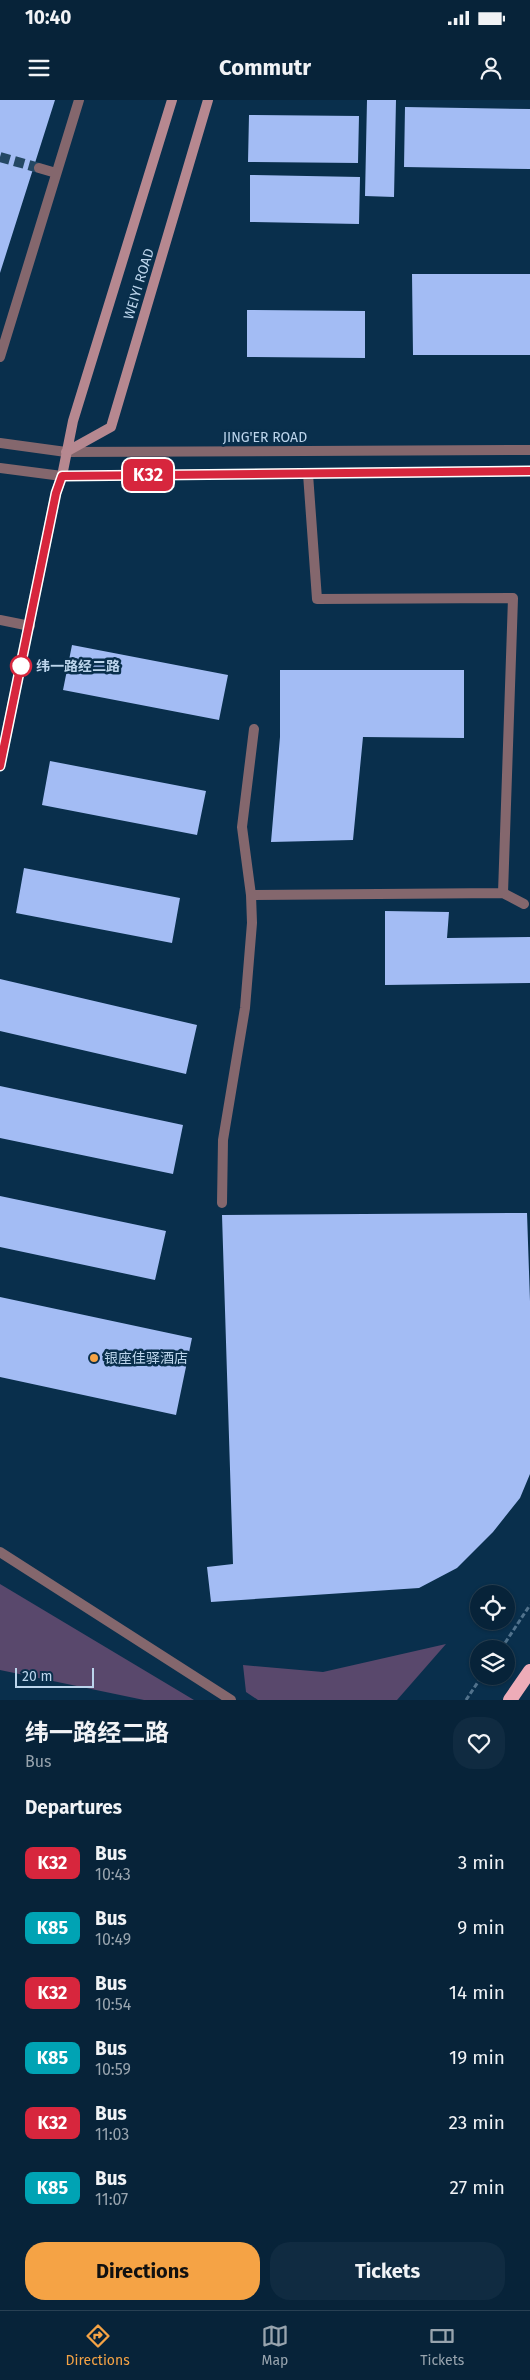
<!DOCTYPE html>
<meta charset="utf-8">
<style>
body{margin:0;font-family:"Fira Sans","Noto Sans SC",sans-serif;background:#102b41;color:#f1f3f6;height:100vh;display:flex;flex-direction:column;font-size:19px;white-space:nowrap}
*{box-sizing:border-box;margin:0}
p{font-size:16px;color:#98a4ae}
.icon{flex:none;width:28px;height:28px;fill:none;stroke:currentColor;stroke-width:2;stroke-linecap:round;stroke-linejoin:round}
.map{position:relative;height:1600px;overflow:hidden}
.sheet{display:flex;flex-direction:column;background:#072339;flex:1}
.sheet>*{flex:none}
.badge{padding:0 10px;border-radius:8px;font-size:18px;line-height:32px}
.buttons{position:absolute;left:470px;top:1485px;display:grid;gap:10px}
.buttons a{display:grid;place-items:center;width:45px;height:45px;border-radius:50%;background:#072339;box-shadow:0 1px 4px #0004,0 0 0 1px #284053;font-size:25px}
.scale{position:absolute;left:15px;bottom:12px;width:79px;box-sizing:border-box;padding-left:5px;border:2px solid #bcd5ec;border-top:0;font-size:14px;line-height:18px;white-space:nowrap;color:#bcd5ec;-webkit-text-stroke:4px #092f4c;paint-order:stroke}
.map>.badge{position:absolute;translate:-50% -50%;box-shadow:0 0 0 2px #fff}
h2{padding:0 25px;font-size:19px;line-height:45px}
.round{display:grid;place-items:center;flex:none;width:52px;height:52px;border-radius:20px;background:#102b41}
.summary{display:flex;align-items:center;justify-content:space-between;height:85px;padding:0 25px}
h1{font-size:24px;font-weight:700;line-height:38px}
.cta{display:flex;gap:10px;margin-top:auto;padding:10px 25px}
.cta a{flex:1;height:58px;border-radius:20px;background:#f5a345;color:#111;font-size:20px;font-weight:700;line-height:58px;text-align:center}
.cta a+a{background:#102b41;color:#f1f3f6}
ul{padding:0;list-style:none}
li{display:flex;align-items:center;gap:15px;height:65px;padding:0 25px}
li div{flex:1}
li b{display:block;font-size:19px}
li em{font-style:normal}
li .badge{min-width:55px;font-weight:700;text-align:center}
.status{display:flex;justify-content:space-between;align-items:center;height:35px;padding:0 25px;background:#072339;direction:ltr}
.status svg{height:14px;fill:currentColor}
header{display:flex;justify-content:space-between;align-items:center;height:65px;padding:0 25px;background:#072339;font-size:22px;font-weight:700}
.tab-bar{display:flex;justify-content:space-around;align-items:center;height:70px;border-top:1px solid #284053;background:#072339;font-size:14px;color:#98a4ae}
.tab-bar a{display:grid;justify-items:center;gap:2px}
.tab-bar .on{color:#f5a345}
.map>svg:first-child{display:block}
.green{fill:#59486c}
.building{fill:#a3bcf4}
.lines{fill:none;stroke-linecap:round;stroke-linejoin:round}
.minor-tunnel{stroke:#244864;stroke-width:10;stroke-dasharray:10 5;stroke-linecap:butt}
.path{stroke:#51728c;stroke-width:3;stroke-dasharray:5 2.5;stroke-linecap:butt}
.service{stroke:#84676d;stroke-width:10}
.minor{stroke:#84676d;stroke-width:10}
.tertiary{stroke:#84676d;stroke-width:10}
.secondary{stroke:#b68890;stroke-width:10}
.trunk{stroke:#eeacb8;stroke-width:14}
.line-casing{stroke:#fff;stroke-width:11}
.line{stroke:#d7263d;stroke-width:8}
.stop-dot{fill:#fff;stroke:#d7263d;stroke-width:2.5}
.poi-dot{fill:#f5a345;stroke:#092f4c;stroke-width:2}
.labels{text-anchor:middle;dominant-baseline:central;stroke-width:5;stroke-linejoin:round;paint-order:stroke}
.street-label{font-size:14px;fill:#bcd5ec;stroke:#092f4c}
.stop-label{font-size:14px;font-weight:bold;fill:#bcd5ec;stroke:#092f4c;text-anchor:start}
.poi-label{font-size:14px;fill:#bcd5ec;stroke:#092f4c;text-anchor:start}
</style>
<div class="status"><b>10:40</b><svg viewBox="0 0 49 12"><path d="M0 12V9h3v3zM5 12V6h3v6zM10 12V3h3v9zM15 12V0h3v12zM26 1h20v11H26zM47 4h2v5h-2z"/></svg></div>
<header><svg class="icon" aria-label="menu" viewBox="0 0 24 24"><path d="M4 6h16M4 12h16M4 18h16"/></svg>Commutr<svg class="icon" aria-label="person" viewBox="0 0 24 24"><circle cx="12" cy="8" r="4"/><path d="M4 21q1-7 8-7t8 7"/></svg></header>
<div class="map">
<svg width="530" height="1600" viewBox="0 0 530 1600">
<rect width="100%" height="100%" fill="#092f4c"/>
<path class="green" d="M0,1484L194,1600H144L0,1570Z
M446,1544L397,1600H258L246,1592L243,1565L323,1572Z"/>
<path class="building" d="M0,0H55L0,173Z
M367,0H396L394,97L365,96Z
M405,7L530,9V69L404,67Z
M249,15L359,16L358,63L248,62Z
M250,75L360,77L359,124L250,122Z
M412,174H530V255H413Z
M247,210L365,211V258L247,257Z
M72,545L228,575L219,620L63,590Z
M280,570H464V638L363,637L353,740L271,742L280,637Z
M50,661L206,691L197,735L42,705Z
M24,768L180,798L172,843L16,813Z
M385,811L449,812L447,838L530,837V883L385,885Z
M0,879L197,925L186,974L0,931Z
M0,986L183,1025L173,1074L0,1038Z
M0,1096L166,1131L155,1180L0,1147Z
M527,1113L530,1201V1374L520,1398L493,1432L457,1468L419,1488L211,1502L207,1467L233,1464L222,1115Z
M0,1197L192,1238L176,1315L0,1277Z"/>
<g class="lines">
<path class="minor-tunnel" d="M0,57L39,68"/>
<path class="path" d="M501,1549L530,1505
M466,1600L482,1576"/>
<path class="service" d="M308,374L317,499L513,498L503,793L524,804
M254,629L242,727L251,795L503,793
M222,1103L223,1040L245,908L252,823L251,795"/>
<path class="minor" d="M39,68L56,73
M0,257L79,0
M0,520L30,526"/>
<path class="tertiary" d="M0,343L66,352L530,350
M0,368L62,376L530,371
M0,1452L231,1600"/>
<path class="secondary" d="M66,352L111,327L208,0
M0,666L56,393L62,376L73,321L172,0"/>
<path class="trunk" d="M510,1600L530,1571"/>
</g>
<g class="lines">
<defs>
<path id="line" d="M0,666L56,393L62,376L530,371"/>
</defs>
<use href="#line" class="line-casing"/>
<use href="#line" class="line"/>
</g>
<circle class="stop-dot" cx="21" cy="566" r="10"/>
<circle class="poi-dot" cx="94" cy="1258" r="5"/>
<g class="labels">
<g class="street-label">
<text transform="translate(139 184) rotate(-73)">WEIYI ROAD</text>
<text x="265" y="337">JING'ER ROAD</text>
</g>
<g class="stop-label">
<text x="36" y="566">纬一路经二路</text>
</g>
<g class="poi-label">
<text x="104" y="1258">银座佳驿酒店</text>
</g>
</g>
</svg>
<div class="buttons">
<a><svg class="icon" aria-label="locate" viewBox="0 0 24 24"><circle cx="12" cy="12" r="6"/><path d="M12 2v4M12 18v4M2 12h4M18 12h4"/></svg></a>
<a><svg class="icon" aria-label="layers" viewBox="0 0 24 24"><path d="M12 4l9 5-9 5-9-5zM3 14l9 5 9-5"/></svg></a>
</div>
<div class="scale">20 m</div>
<b class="badge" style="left:148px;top:375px;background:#d7263d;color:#fff">K32</b>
</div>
<section class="sheet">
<div class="summary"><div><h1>纬一路经二路</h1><p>Bus</p></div><a class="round"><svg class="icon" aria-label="heart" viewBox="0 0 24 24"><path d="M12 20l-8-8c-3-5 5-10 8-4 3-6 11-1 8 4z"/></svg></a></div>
<h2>Departures</h2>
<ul>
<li><span class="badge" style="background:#d7263d;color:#fff">K32</span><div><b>Bus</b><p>10:43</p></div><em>3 min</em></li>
<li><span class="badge" style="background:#00a3b4;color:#fff">K85</span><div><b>Bus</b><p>10:49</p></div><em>9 min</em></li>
<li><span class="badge" style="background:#d7263d;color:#fff">K32</span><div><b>Bus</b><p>10:54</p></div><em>14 min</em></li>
<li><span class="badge" style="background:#00a3b4;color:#fff">K85</span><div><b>Bus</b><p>10:59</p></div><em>19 min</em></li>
<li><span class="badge" style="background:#d7263d;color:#fff">K32</span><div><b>Bus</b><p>11:03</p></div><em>23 min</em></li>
<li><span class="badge" style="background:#00a3b4;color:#fff">K85</span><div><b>Bus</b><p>11:07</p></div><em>27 min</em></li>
</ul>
<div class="cta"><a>Directions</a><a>Tickets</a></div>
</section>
<nav class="tab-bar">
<a class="on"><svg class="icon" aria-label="directions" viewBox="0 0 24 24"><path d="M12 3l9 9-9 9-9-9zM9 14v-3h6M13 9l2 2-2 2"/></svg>Directions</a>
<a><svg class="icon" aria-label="map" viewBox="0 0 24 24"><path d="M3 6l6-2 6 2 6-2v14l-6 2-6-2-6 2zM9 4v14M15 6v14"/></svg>Map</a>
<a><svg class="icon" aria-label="tickets" viewBox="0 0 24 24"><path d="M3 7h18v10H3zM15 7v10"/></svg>Tickets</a>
</nav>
